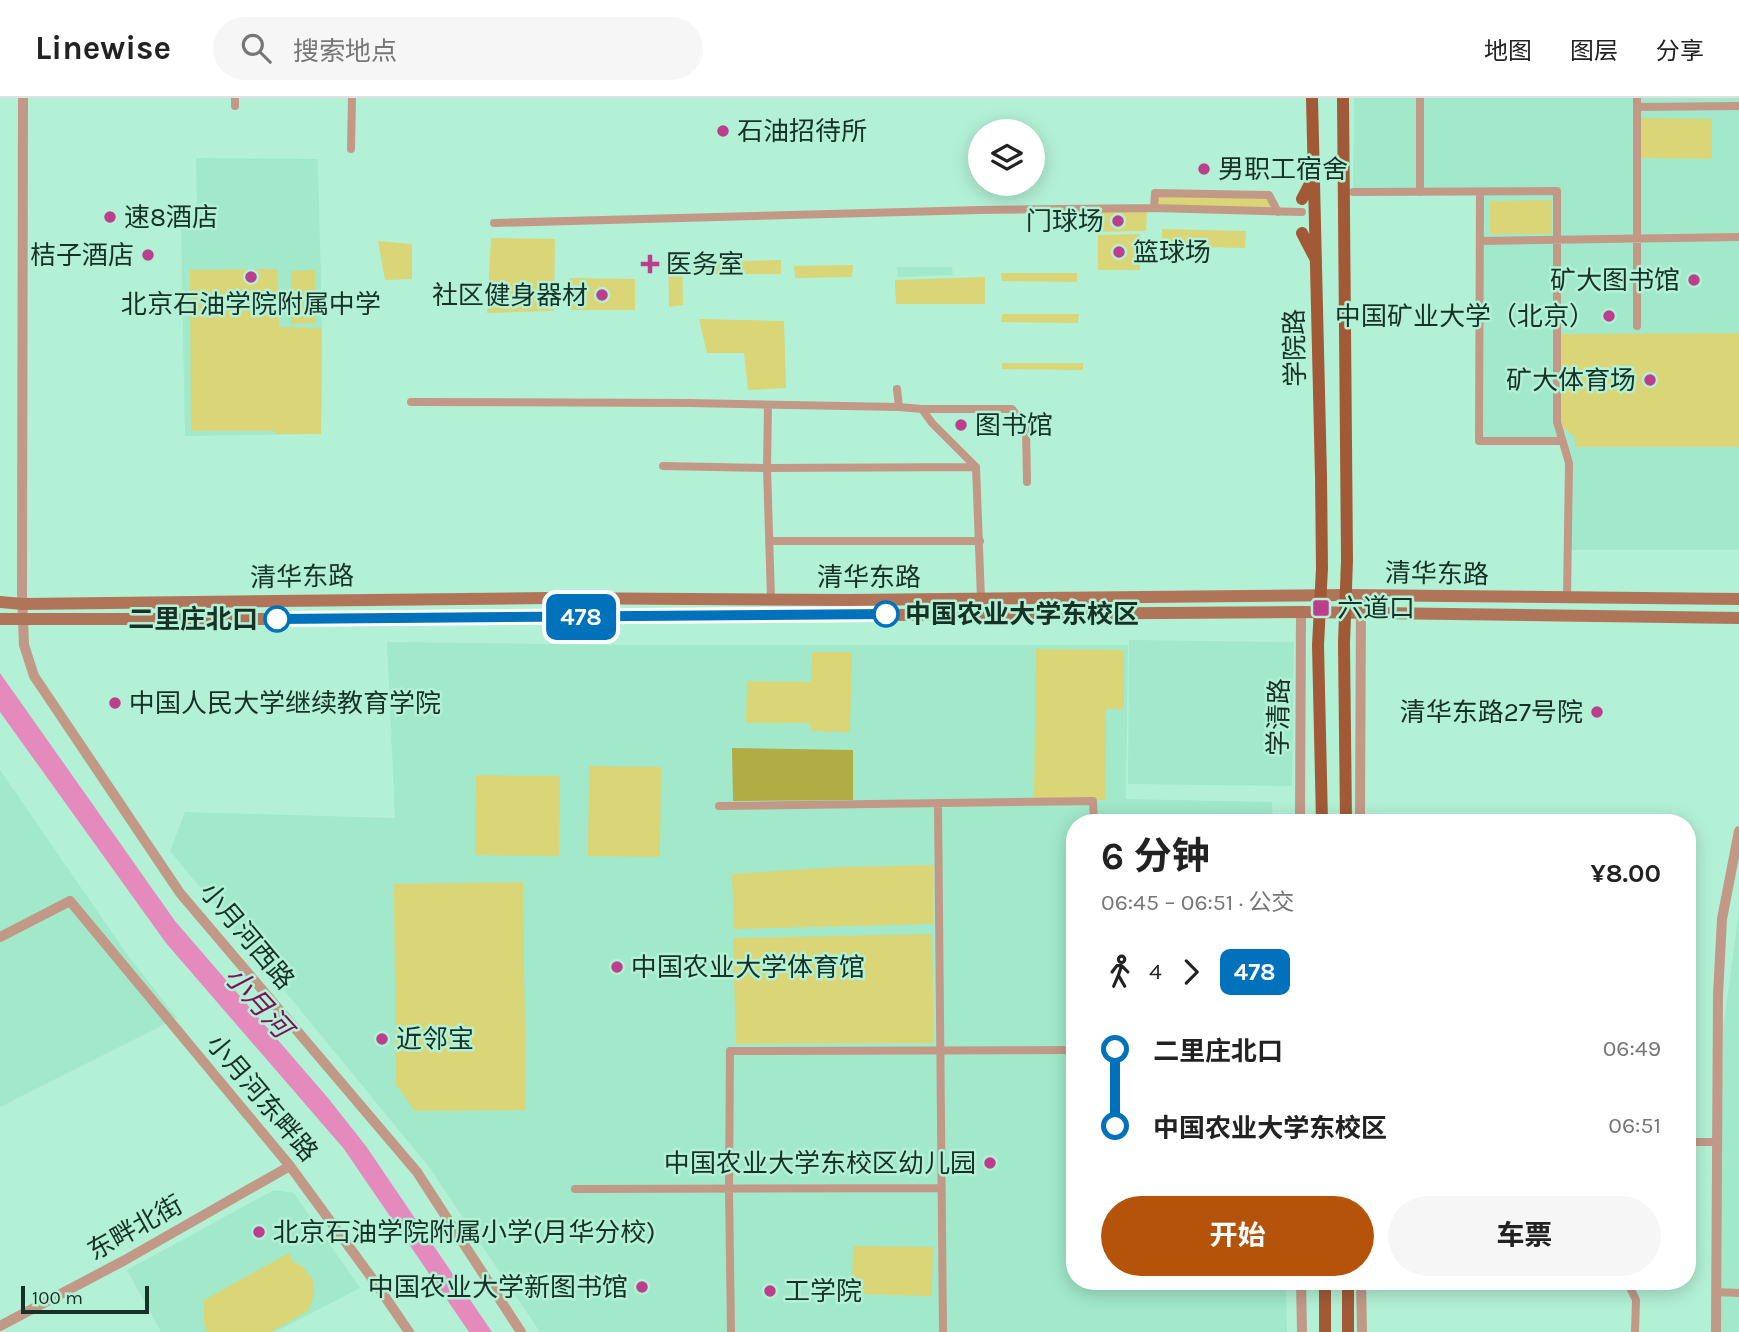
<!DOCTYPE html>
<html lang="zh">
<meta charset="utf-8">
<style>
body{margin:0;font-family:Karla,"Noto Sans SC",sans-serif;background:#f6f6f6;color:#222;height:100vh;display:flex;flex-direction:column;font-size:26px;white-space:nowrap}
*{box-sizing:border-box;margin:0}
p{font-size:23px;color:#767676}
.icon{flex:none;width:38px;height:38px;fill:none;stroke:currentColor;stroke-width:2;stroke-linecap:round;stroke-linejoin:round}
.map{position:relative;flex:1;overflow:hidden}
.side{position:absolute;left:1066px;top:716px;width:630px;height:476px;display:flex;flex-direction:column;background:#fff;border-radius:28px;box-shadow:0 4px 18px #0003}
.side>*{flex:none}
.badge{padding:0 14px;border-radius:10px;font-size:24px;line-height:46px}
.controls{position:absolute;left:968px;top:21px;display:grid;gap:14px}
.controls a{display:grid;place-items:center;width:77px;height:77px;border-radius:50%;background:#fff;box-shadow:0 4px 18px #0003;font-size:35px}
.scale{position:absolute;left:21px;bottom:18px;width:128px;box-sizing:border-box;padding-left:7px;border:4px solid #183127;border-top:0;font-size:19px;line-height:24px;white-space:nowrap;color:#183127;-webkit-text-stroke:5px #b3f1d6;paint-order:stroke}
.map>.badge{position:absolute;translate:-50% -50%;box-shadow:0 0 0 4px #fff}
.legs{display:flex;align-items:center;gap:10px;height:77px;padding:0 35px;font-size:23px}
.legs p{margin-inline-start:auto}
.head{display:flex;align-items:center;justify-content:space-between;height:119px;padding:0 35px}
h1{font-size:38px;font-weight:700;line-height:52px}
.button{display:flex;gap:14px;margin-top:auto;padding:14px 35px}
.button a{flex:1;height:80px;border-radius:42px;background:#b45309;color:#fff;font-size:28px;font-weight:700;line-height:80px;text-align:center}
.button a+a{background:#f6f6f6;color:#222}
ul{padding:0 35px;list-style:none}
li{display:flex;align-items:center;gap:24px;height:77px;font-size:26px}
li i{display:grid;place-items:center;width:10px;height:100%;margin:0 9px;background:currentColor}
li i::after{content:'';width:18px;height:18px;margin:-9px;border:5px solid;border-radius:50%;background:#fff}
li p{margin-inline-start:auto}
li:first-child i{background:linear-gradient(#0000 50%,currentColor 0)}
li:last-child i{background:linear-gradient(currentColor 50%,#0000 0)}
header{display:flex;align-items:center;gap:42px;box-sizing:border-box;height:98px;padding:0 35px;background:#fff;border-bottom:2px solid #e0e0e0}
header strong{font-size:33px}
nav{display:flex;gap:38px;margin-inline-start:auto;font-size:24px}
.search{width:490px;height:63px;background:#f6f6f6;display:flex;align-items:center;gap:18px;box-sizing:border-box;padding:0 24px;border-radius:38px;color:#767676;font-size:26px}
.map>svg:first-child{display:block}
.built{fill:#a1e9ca}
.green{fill:#dad576}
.forest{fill:#b2ac44}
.water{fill:#e48abc}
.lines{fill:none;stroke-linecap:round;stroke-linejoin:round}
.minor{stroke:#c29986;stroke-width:8}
.tertiary{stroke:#c29986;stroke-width:10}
.secondary{stroke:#b07559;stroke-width:12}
.primary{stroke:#a25a36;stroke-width:12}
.line-1-casing{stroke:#fff;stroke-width:16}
.line-1{stroke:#0072bc;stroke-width:10}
.poi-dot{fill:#bc3f8d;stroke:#b3f1d6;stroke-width:2.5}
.stop-1-dot{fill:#fff;stroke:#0072bc;stroke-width:3.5}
.labels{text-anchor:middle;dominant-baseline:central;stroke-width:5;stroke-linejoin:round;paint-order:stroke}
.poi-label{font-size:26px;fill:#183127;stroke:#b3f1d6;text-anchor:start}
.street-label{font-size:26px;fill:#183127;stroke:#b3f1d6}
.stop-label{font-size:26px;font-weight:bold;fill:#183127;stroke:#b3f1d6;text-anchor:start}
.water-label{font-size:28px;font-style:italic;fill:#7d1159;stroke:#b3f1d6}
</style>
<header>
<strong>Linewise</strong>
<div class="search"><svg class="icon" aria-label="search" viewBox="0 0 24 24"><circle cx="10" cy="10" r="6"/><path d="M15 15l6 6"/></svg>搜索地点</div>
<nav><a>地图</a><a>图层</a><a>分享</a></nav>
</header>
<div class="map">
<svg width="1739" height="1234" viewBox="0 0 1739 1234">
<rect width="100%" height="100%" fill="#b3f1d6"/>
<path class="built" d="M1354,0H1739V452H1571L1569,365L1561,343H1479L1480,94H1353Z
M196,60L318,61L322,230L321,336L185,338L181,128H197Z
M897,169H952L953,177L898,179Z
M1129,542L1294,544L1292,688L1128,686Z
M387,544L634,547H1128L1126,701L1272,704L1273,724H1074V1183H1286L1287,1234H540L429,1069L170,753L185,714L395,720Z
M0,672L129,859L177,920L0,1009Z
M1739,814V1234H1719L1723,930Z
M274,1092L294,1095L360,1190L275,1234H161L127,1172Z"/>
<path class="green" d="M1641,20L1712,21V61L1641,60Z
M1157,96L1271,100L1270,111L1157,109Z
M1552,102V136H1490V103Z
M1147,112L1146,133L1089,134L1088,113Z
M1162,131L1246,133L1245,150L1162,148Z
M1140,136V172H1098V137Z
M491,140L555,141L554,213L487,215Z
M378,143L412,146V181L385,182Z
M668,154L682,155L683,207L669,209Z
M781,162V176H693L695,164Z
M853,167L852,179L795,180L794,168Z
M278,171L279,229L322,230L321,336H275V333H191L190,172Z
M315,172L316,225L291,226V173Z
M1001,175H1077V184L1002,183Z
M985,179V206H896L895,182Z
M569,180L635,181V212H571Z
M1002,216H1079L1078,225L1001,224Z
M699,221L784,223L786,290L748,292L744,255H707Z
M1739,235V349H1575V339L1561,328L1562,236Z
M1002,265H1083V272L1002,271Z
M1036,551L1124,552V611H1106L1105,702L1034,701Z
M812,554H852L850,634L811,633L810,625H746L747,583L811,584Z
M589,668L661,669L660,759L588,758Z
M476,677L560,678L559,758L475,757Z
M933,767V826L734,831L732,776L838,769Z
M523,784L526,1012L415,1013L396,987L394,786Z
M932,836L934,945L736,946L733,840Z
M853,1148L933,1149L932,1198L852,1196Z
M289,1155L294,1165L302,1168L313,1182L314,1197L308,1213L271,1234H207L204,1224V1202Z"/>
<path class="forest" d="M732,650L853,652V702L733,703Z"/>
<path class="water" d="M0,575L175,823L328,1000L366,1048L492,1234H469L344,1051L166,845L0,614Z"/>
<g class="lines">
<path class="minor" d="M1420,0V94
M1637,0V228
M235,8V0
M1637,9L1739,8
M351,51L352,0
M1353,94L1557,93V324L1569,365L1567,500
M1480,94L1479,343H1561
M1154,110L1155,95L1269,97L1278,114
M494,125L980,112L1154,110L1302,114
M1480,143L1739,139
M897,291L899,309L922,311L932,325L976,369L981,501
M411,304L689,305L899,309
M922,311H1012L1026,331L1027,384
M663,368L767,370L768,307
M769,443H980
M771,501L767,370L976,369
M938,707L943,1234
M719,708L1093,703L1094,724
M1687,1044H1717
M575,1091L941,1090
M1627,1183L1636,1202L1635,1234
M1716,1194L1739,1195
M731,1234L729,1091L730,953L1074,952"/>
<path class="tertiary" d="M23,0L22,495L24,547L34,578L180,795L417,1074L521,1234
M1300,724L1301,514
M1360,724L1361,498
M0,839L70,803L290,1068L377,1187L409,1234
M1301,1183L1302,1234
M1361,1183L1362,1234
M0,1228L125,1162L290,1068
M1716,1234L1718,897L1722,821L1739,733"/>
<path class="secondary" d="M0,504L23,506L547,500L846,502L1346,497L1739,501
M0,521H360L1301,514L1739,520"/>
<path class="primary" d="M1312,0L1321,378L1322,470L1318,547L1322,724
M1343,0L1347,462L1344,545L1346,724
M1302,101L1313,80
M1302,135L1315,160
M1325,1183V1234
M1348,1183V1234"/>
</g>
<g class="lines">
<defs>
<path id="line-1" d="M277,521L886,516"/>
</defs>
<use href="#line-1" class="line-1-casing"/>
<use href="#line-1" class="line-1"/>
</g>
<g class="poi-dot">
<circle cx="723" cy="33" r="7"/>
<circle cx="1204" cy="71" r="7"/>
<circle cx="110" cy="119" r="7"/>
<circle cx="1118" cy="123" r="7"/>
<circle cx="1119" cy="154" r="7"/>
<circle cx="148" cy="157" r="7"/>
<path d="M646.5 155.5h7v7h7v7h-7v7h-7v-7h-7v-7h7z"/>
<circle cx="251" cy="179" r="7"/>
<circle cx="1694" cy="182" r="7"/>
<circle cx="602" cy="197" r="7"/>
<circle cx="1609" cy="218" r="7"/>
<circle cx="1650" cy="282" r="7"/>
<circle cx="961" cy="327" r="7"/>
<rect x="1312" y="501" width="18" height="18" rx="3.5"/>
<circle cx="115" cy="605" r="7"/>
<circle cx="1597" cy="614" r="7"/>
<circle cx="617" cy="869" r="7"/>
<circle cx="382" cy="941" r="7"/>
<circle cx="990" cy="1065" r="7"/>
<circle cx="259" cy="1134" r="7"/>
<circle cx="642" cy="1189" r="7"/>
<circle cx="770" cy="1193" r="7"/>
</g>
<g class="stop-1-dot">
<circle cx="886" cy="516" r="12"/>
<circle cx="277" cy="521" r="12"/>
</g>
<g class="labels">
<g class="poi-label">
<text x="737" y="33">石油招待所</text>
<text x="1218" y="71">男职工宿舍</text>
<text x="124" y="119">速8酒店</text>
<text x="1104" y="123" text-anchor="end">门球场</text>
<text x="1133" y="154">篮球场</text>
<text x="134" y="157" text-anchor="end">桔子酒店</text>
<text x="666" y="166">医务室</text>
<text x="1680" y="182" text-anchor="end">矿大图书馆</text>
<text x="588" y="197" text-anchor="end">社区健身器材</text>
<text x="251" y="206" text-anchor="middle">北京石油学院附属中学</text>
<text x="1595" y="218" text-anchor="end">中国矿业大学（北京）</text>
<text x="1636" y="282" text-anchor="end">矿大体育场</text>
<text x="975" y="327">图书馆</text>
<text x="1337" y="510">六道口</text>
<text x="129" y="605">中国人民大学继续教育学院</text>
<text x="1583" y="614" text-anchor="end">清华东路27号院</text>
<text x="631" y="869">中国农业大学体育馆</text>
<text x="396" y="941">近邻宝</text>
<text x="976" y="1065" text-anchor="end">中国农业大学东校区幼儿园</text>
<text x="273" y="1134">北京石油学院附属小学(月华分校)</text>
<text x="628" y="1189" text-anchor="end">中国农业大学新图书馆</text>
<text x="784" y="1193">工学院</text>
</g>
<g class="street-label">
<text transform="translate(1295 250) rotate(-91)">学院路</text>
<text transform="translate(1437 476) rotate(1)">清华东路</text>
<text transform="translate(302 479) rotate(-1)">清华东路</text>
<text x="869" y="479">清华东路</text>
<text transform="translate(1279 619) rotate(-89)">学清路</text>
<text transform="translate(247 838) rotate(50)">小月河西路</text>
<text transform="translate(262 1000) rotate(50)">小月河东畔路</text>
<text transform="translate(135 1130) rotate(-29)">东畔北街</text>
</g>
<g class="stop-label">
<text x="905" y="516">中国农业大学东校区</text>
<text x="258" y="521" text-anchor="end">二里庄北口</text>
</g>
<g class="water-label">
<text transform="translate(258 904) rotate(48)">小月河</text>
</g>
</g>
</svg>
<div class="controls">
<a><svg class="icon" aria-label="layers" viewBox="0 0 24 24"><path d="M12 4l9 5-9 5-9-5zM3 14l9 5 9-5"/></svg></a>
</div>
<div class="scale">100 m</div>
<b class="badge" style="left:581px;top:519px;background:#0072bc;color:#fff">478</b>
<section class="side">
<div class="head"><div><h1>6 分钟</h1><p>06:45 – 06:51 · 公交</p></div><b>¥8.00</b></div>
<div class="legs"><svg class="icon" aria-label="walk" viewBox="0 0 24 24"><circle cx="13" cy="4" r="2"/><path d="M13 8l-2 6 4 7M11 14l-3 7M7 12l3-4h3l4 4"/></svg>4<svg class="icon" aria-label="forward" viewBox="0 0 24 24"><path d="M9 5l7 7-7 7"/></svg><b class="badge" style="background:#0072bc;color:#fff">478</b></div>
<ul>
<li><i style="color:#0072bc"></i><b>二里庄北口</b><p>06:49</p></li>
<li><i style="color:#0072bc"></i><b>中国农业大学东校区</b><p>06:51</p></li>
</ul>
<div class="button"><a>开始</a><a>车票</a></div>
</section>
</div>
